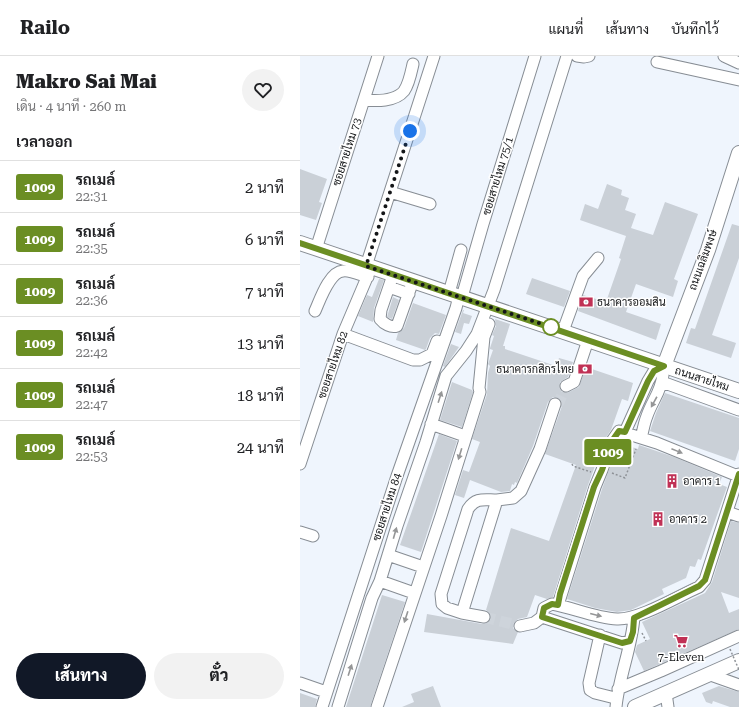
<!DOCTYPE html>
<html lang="th">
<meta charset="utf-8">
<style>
body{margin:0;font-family:"Roboto Serif",Sarabun,serif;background:#f2f2f2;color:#202124;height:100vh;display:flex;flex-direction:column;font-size:15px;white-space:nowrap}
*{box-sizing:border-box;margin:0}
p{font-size:13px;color:#757577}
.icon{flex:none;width:22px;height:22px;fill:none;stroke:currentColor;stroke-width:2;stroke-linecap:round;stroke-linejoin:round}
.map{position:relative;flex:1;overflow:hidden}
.drawer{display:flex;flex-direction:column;background:#fff;width:300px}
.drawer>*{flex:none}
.badge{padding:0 8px;border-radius:3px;font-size:14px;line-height:26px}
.you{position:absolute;width:20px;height:20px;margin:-10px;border:3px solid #fff;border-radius:50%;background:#1a73e8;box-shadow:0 0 0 6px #1a73e833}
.map>.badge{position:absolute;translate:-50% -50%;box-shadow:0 0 0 2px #fff}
h2{padding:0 16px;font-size:15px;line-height:36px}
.round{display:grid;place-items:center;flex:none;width:42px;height:42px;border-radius:21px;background:#f2f2f2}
.headline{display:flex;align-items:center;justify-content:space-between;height:68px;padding:0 16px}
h1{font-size:19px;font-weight:800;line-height:30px}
.cta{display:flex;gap:8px;margin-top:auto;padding:8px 16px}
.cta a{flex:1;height:46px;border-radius:24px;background:#111827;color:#fff;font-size:16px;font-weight:800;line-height:46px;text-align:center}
.cta a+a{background:#f2f2f2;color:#202124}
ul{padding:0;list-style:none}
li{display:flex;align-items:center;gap:12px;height:52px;padding:0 16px;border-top:1px solid #e0e0e0}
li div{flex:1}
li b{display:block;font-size:15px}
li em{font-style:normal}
li .badge{min-width:44px;font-weight:700;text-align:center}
header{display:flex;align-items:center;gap:24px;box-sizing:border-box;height:56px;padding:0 20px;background:#fff;border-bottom:1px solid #e0e0e0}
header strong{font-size:19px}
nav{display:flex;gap:22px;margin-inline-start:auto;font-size:14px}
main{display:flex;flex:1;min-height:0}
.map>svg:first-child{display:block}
.building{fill:#cad0d7}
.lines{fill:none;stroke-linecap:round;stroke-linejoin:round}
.minor-tunnel{stroke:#ced4db;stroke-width:11;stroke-dasharray:11 5.5;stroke-linecap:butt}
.minor-casing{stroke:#878d94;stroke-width:13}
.major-casing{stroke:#878d94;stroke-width:16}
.path{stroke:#8e9297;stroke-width:1.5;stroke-dasharray:2 2;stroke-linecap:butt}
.minor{stroke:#fff;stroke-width:11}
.major{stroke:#fff;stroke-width:14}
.path-bridge{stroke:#8e9297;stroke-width:1.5;stroke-dasharray:2 2;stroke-linecap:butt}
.oneway{fill:#959697}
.line-casing{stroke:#fff;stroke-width:9}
.line{stroke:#6b8e23;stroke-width:6}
.walk{stroke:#141618;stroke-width:4;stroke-dasharray:0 7.2}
.stop-dot{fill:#fff;stroke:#6b8e23;stroke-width:2}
.labels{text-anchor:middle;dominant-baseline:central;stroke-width:3;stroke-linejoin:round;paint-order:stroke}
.street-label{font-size:11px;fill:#141618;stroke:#fff}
.poi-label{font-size:11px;fill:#141618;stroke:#fff;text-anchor:start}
</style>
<header>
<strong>Railo</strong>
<nav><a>แผนที่</a><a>เส้นทาง</a><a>บันทึกไว้</a></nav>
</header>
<main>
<section class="drawer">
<div class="headline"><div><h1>Makro Sai Mai</h1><p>เดิน · 4 นาที · 260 m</p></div><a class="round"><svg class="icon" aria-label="heart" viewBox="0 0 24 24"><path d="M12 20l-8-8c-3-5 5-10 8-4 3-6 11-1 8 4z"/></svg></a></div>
<h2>เวลาออก</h2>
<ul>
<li><span class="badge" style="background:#6b8e23;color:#fff">1009</span><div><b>รถเมล์</b><p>22:31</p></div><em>2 นาที</em></li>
<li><span class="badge" style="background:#6b8e23;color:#fff">1009</span><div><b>รถเมล์</b><p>22:35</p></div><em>6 นาที</em></li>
<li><span class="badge" style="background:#6b8e23;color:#fff">1009</span><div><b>รถเมล์</b><p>22:36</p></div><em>7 นาที</em></li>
<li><span class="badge" style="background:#6b8e23;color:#fff">1009</span><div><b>รถเมล์</b><p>22:42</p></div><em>13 นาที</em></li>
<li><span class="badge" style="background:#6b8e23;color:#fff">1009</span><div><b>รถเมล์</b><p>22:47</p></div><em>18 นาที</em></li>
<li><span class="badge" style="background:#6b8e23;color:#fff">1009</span><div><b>รถเมล์</b><p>22:53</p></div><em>24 นาที</em></li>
</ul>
<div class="cta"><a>เส้นทาง</a><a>ตั๋ว</a></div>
</section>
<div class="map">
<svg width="439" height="651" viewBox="0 0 439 651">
<rect width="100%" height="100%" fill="#eff5fd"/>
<path class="building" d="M0,113L27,123L19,146L22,147L16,164L0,159Z
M307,128L322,134L321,139L329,142L325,154L336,158L331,172L353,179L365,146L398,158L374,223L378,225L373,241L336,228L326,256L361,268L356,284L278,255L283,239L306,246L321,203L319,202L326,180L280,164L285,148L298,153Z
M432,168L439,170V202L412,279L436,287L431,302L386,287L391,272L395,273Z
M232,222L270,235L264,251L226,238Z
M79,223L84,224L74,252L73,266L58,260L67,239L72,241Z
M93,241L99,244L92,263L87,261Z
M113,247L146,259L139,278L135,277L130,282L126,293L125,294L96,284L98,277L104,272Z
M163,254H164L163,257L172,260L169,268L164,267L161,278L155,276Z
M195,263L210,268L203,290H205V293L256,310L259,302L273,306L268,321L260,326V333L262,336H269L279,331L286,311L333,327L328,345L322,343L311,374L305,383L288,429L253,541L247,543L235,539L227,561L218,563L214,567L213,572L218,576L213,588L124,576L127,558L182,568L189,566L191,559L186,554L211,472L249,485L276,409L245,398L262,350L260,343L253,341L248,346L233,390L217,427L215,426L214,429L212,428L210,435L201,436L170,424L164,442L155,439L163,414L169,416L180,386L172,383L187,338L188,317L190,310L188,308L193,294L190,293V292L194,280L192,279L196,270Z
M151,288L159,291L145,311L143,310Z
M152,326L172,334L173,336L162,371L140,364Z
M365,337L439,362V393L435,405L350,375L356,357Z
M139,378L157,385L121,496L100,489Z
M319,387L338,393L339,389L374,401L422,421L419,428L427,431L401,504L398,503L395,511L390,510L386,522L362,533L364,538L331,554L317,556L295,552L267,543L302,433Z
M431,465L439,467V542L421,536L429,557L439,553V573L344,615L335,596L337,589L350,583L342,566L405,537L412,526Z
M82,539L105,546L70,651H46Z
M133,630L141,651H102L114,646L111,638Z
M419,630L439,636V651H430L413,645L412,648L406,646L402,637Z
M0,637L17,643L15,651H0Z"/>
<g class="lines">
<path class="minor-tunnel" d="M255,348L259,346L266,330
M184,561L220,570"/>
<defs>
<path id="minor" d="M277,0L284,1L289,0
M424,0L439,7
M357,6L439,24
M64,44C76,45 95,46 104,35C109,28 111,17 113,8
M90,136L130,148
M16,193L78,0
M66,210L134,0
M93,219L81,254L80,263C84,268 91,272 97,270L113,225
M89,231L109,238
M149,237L161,194
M162,241L183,168L235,0
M15,255C20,244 29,216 43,215C49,214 61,219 68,221
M263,275L283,220L298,202
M43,278L113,304H120L132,298L137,285
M362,326L439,354
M266,330L274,326L288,284
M131,368L165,380
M325,376L348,325L354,315L364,310
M341,382C343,375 344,367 347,360C352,345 361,336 363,319
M0,408L43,278L71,212
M427,456L439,460
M0,476L13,480
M88,499L123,511
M80,525L114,537
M258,549L295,431L302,414L312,385L319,375L357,387L438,420
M162,557L147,552L142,548L141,538L168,453C176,441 184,444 197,444
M184,561L162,557L197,444L213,442L221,435L240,393L255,348
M220,570L234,567L242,561
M300,579L289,627L290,634L295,637L311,641
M330,585L322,587L242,561L244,552L252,548C274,552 295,562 317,563C339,564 378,540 399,531L405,524L439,418
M408,618L439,629
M0,627L26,636
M318,633L361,615L439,580
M366,637L368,651
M22,651L97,420L156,252L159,240
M38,651L72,542L80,525L97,470L126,386L146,320L166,295L177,278L194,234L267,0
M77,651L141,460L180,336L179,332L184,281L189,268
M316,651C319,620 332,591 334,561"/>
<path id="major" d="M0,187L439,335
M364,310L408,194L439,97
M335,651L439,605"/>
</defs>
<use href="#minor" class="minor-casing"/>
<use href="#major" class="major-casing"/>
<path class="path" d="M272,408L273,410L291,416
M312,417L325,422L336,393
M342,577L346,585"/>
<use href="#minor" class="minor"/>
<use href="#major" class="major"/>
<path class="path-bridge" d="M430,593L439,614"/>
</g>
<defs><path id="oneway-solid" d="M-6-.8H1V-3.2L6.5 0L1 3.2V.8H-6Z"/></defs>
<g class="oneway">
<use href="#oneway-solid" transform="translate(140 341) rotate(-72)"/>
<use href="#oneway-solid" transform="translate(354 346) rotate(119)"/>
<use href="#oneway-solid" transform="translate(377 395) rotate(22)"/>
<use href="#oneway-solid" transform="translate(160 398) rotate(107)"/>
<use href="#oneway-solid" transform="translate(95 477) rotate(-74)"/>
<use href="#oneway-solid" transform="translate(296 559) rotate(14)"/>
<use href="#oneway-solid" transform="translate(106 561) rotate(108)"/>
<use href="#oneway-solid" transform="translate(50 614) rotate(-72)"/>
</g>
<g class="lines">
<defs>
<path id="line" d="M0,187L364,310L354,315L348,325L325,376L319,375L312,385L302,414L294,431L260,538L258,549L252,548L244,552L242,561L322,587L330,585L333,576L334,562L399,530L405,524L439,418"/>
</defs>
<use href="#line" class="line-casing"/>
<use href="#line" class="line"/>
<path class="walk" d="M110,75L66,210L251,271"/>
</g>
<defs>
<symbol id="bank-bare" viewBox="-9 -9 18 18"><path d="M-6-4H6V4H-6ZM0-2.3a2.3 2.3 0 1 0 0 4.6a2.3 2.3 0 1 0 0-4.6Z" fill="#c03155" stroke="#fff" stroke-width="2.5" paint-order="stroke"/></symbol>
<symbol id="building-bare" viewBox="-9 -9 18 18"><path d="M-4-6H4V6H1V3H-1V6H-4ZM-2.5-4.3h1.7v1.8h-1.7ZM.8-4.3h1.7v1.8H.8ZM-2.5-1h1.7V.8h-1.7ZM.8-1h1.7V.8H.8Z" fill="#c03155" stroke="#fff" stroke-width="2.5" paint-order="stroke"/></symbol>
<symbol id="supermarket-bare" viewBox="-9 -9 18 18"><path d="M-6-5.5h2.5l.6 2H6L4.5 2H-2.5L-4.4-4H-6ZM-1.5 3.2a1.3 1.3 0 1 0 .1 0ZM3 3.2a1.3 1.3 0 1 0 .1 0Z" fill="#c03155" stroke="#fff" stroke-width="2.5" paint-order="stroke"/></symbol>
</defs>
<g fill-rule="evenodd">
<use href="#bank-bare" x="276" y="236" width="20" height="20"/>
<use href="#bank-bare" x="275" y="303" width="20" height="20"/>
<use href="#building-bare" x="362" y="415" width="20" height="20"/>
<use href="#building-bare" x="348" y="453" width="20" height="20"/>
<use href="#supermarket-bare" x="371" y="575" width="20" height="20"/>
</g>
<circle class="stop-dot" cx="251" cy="271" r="8"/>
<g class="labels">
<g class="street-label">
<text transform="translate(47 96) rotate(-72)">ซอยสายไหม 73</text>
<text transform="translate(198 120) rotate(-73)">ซอยสายไหม 75/1</text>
<text transform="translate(403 204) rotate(-70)">ถนนเฉลิมพงษ์</text>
<text transform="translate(33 309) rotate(-71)">ซอยสายไหม 82</text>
<text transform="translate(402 323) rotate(18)">ถนนสายไหม</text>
<text transform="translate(87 451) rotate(-72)">ซอยสายไหม 84</text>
</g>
<g class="poi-label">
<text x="297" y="246">ธนาคารออมสิน</text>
<text x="274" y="313" text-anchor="end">ธนาคารกสิกรไทย</text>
<text x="383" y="425">อาคาร 1</text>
<text x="369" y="463">อาคาร 2</text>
<text x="381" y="601" text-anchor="middle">7-Eleven</text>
</g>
</g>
</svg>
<div class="you" style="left:110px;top:75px"></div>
<b class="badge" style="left:308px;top:396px;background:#6b8e23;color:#fff">1009</b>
</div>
</main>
